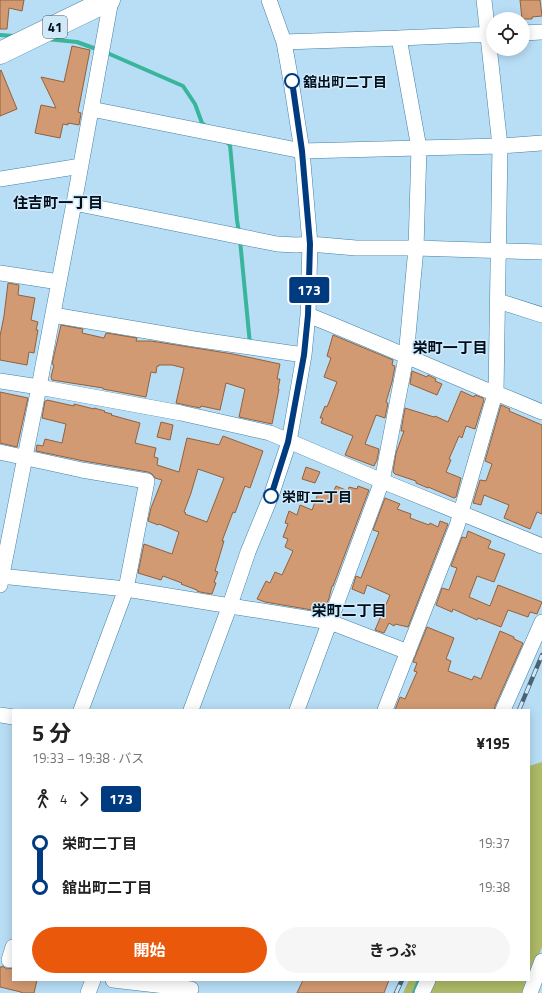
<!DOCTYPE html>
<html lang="ja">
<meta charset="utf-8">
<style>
body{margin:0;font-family:"Titillium Web","Noto Sans JP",sans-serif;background:#f6f6f6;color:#222;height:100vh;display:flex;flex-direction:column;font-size:15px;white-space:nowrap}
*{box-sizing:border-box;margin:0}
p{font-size:13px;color:#767676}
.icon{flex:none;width:22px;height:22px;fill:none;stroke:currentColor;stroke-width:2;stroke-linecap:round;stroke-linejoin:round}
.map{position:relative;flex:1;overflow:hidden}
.side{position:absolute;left:12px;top:709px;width:518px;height:272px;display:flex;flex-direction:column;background:#fff;border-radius:0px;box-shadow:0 2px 10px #0003}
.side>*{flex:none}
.badge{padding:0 8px;border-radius:3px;font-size:14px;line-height:26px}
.fabs{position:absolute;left:486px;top:12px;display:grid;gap:8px}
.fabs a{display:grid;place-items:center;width:44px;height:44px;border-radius:50%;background:#fff;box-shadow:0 2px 10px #0003;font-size:20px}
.map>.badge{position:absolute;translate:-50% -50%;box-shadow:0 0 0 2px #fff}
.legs{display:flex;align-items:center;gap:6px;height:44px;padding:0 20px;font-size:13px}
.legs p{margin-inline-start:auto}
.summary{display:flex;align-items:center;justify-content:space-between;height:68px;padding:0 20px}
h1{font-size:22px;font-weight:700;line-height:30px}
.cta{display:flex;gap:8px;margin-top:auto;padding:8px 20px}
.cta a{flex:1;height:46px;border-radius:24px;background:#ea580c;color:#fff;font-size:16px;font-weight:700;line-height:46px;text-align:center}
.cta a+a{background:#f6f6f6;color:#222}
ul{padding:0 20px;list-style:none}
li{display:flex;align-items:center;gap:14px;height:44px;font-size:15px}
li i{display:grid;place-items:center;width:6px;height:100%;margin:0 5px;background:currentColor}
li i::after{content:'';width:10px;height:10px;margin:-5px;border:3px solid;border-radius:50%;background:#fff}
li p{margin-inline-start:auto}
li:first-child i{background:linear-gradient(#0000 50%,currentColor 0)}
li:last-child i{background:linear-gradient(currentColor 50%,#0000 0)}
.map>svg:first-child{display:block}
.green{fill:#adba66}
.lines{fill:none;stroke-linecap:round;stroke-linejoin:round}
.stream{stroke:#39b59b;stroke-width:4}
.building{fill:#d29a72;stroke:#94603a;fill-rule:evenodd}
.minor-casing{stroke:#4281a6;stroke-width:16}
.highway-casing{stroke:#4281a6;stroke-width:23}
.minor{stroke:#fff;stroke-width:15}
.highway{stroke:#fff;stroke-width:22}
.rail-casing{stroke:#4a6274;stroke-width:4.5}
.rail{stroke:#d0e9f9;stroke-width:3;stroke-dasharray:9;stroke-linecap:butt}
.line-1-casing{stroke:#fff;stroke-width:9}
.line-1{stroke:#003b80;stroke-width:6}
.stop-1-dot{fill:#fff;stroke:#003b80;stroke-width:2}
.labels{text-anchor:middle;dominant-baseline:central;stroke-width:3;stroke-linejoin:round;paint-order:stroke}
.shield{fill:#d0e9f9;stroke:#3e505e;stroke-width:1}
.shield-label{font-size:13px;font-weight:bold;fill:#000f1c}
.stop-label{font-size:14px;font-weight:bold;fill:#000f1c;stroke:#d0e9f9;text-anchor:start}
.neighbourhood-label{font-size:15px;font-weight:bold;fill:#000f1c;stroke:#d0e9f9}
</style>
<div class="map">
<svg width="542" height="993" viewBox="0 0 542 993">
<rect width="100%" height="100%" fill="#b8def6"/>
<path class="green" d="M542,762V947L524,993H403L409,980H529V766Z"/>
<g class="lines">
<path class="stream" d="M0,35L14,36
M47,39L77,42L99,50
M105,52L183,86L195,104L202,123L207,127
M225,141L230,145L237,220L239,233
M240,240L250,344
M414,993L419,980"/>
</g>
<path class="building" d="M0,0H24L22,11L9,8L7,29H0Z
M520,0H540L542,16L532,17V19H522Z
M72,46L90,50L78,112L81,113L79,125L68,123V125L63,124L60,138L35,133L41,105L56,108L41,77L64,82Z
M1,70L17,109L0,116V71Z
M8,283L19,285L18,295L35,298L31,320L38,322L36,330H38L34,353L29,352L27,365L0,360V336L4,316Z
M61,325L83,329L82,333L104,338L106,333L137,338L136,341H151L233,354L280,364L277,379H280L278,389H279L272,424L239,417L245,389L226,383L220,410L201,406L200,408L176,403L184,368L172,365H159V366H157L156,373L151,372L146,397L103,389V388L52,380L51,377L54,365L52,364Z
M333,335L393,360L392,365L395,366L392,382L386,402L388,403L385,418L376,415L365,444L379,449L377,460L374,466L345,455L353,436L321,423L323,418H320L325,406L327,407L337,382L324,377L331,358L327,356Z
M412,371L427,377L428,375L436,379L435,381L442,384L437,395L410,384Z
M461,391L474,397L475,395L483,398L484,400L475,429L466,426L462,438L459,436L449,459L451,460L446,472L461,478L456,497L454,498L428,487V488L416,483V481L395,474L393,472L396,453L404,431H401L405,408L434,417L435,416L448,422Z
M0,392L28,398L17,447L0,443Z
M47,400L74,406V404L94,409V408L105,411L104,412L112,414L111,415L140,423L135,443L156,448L154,457L158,458L157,465L179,472L187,438L219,445L223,436L263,451L250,488L245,486L235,513L233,512L222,541H224L215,571L218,572L214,582L216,583L212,594L200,592L197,591V590L181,584L182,583L163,576L161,580L138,573L144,544L172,554L179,532L159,524L158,525L148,521L151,508L162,480L155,478L152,474L148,472L84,461L36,451L37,445L43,446L45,439L62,443L66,424L42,418L45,401H46ZM198,469L224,478L207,522L185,514L186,513L184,512L191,493Z
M501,405L510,409L509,411L542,425V514L537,512L530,529L504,518L509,505L484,495L481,505L473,503L480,480L486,481L492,464L485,461Z
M161,422L173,425L170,440L157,437Z
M306,467L320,472L315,483L302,479Z
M336,486L348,491L349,487L357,489L358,486L369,490L333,586H332L329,598L324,612L265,602L257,599L266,581L270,583L275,572L282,575L293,551L285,547L288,539L283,537L288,524L285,523L289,511L297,515L300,505L312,510L319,491L332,495Z
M385,498L400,504L397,509L411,514L410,518L429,525L430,523L438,527L440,521L448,524L408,627L395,624L394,626L389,623L384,633L375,630L390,595L367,585L364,594L352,589L356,576L361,578L379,532L373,530Z
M468,531L491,541L488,548L505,554L494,582L477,576L469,597L490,606L498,585L542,602L537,614L530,612L528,617L508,610L501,627L478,618L477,620L453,609L452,612L436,605L442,588L449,590L457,568L451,566L462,537L466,538Z
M427,627L454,638L446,659L451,661L448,671L472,680L474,676L481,679L500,631L514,637V639L523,643L495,706L494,710H395L400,697L405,699L417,672L414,671L417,663L413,662Z
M2,966L7,969L13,968V980H37L34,993H21V992L0,987V967H2Z
M303,980H389L384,993H297Z"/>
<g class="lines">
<defs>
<path id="minor" d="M523,33L542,32
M284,42L399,38L493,34
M91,109L302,151L419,148L500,146L542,143
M0,179L81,166
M74,203L277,244L296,245L310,244L356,248H416L542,252
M0,273L59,282
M498,301L542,315
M53,315L194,339L304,355
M308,315C368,339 426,365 486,390L496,393L542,412
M0,381L39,387L181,413L270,433L382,481L542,546
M0,452L82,470L147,481L126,589L81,710
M0,576L126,589L330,622L408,652
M0,585L25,457L39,387L74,203L111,0
M191,710L230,605L248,552L271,496L289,442L304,355L308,315L310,244L302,151L291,81L284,42L269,0
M297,710L382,481L406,357L416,248L419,148L399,38
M385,710L457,526L492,404L496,393L500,146L484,0
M503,710L542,622
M0,715L13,717
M9,960L13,947
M113,980L191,989
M88,993L93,980
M422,993L428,980
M530,993L542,961"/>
<path id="highway" d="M0,53L109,0"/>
</defs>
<use href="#minor" class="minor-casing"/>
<use href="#highway" class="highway-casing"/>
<use href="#minor" class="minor"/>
<use href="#highway" class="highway"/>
<defs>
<path id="rail" d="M519,710L542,655
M396,993L402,980"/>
</defs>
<use href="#rail" class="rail-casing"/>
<use href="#rail" class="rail"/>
</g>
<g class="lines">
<defs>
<path id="line-1" d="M271,496L288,442L304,355L308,315L310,244L302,151L292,81"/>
</defs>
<use href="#line-1" class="line-1-casing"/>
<use href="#line-1" class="line-1"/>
</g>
<g class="stop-1-dot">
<circle cx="292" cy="81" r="7"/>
<circle cx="271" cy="496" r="7"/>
</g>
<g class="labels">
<rect class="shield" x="43" y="16" width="24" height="22" rx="3"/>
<g class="shield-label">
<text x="55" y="27">41</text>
</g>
<g class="stop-label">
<text x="303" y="81">舘出町二丁目</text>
<text x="282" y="496">栄町二丁目</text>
</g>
<g class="neighbourhood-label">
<text x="58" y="202">住吉町一丁目</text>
<text x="450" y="347">栄町一丁目</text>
<text x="349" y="610">栄町二丁目</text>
</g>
</g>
</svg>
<div class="fabs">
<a><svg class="icon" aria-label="locate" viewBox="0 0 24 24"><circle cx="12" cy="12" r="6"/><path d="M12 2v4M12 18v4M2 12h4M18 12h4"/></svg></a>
</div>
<b class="badge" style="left:309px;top:290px;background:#003b80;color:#fff">173</b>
<section class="side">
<div class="summary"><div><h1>5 分</h1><p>19:33 – 19:38 · バス</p></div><b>¥195</b></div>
<div class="legs"><svg class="icon" aria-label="walk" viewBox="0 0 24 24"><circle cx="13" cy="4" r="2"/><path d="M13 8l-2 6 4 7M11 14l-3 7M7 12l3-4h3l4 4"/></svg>4<svg class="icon" aria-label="forward" viewBox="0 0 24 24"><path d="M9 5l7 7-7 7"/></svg><b class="badge" style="background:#003b80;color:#fff">173</b></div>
<ul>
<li><i style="color:#003b80"></i><b>栄町二丁目</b><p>19:37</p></li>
<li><i style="color:#003b80"></i><b>舘出町二丁目</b><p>19:38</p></li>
</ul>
<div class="cta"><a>開始</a><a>きっぷ</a></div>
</section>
</div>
